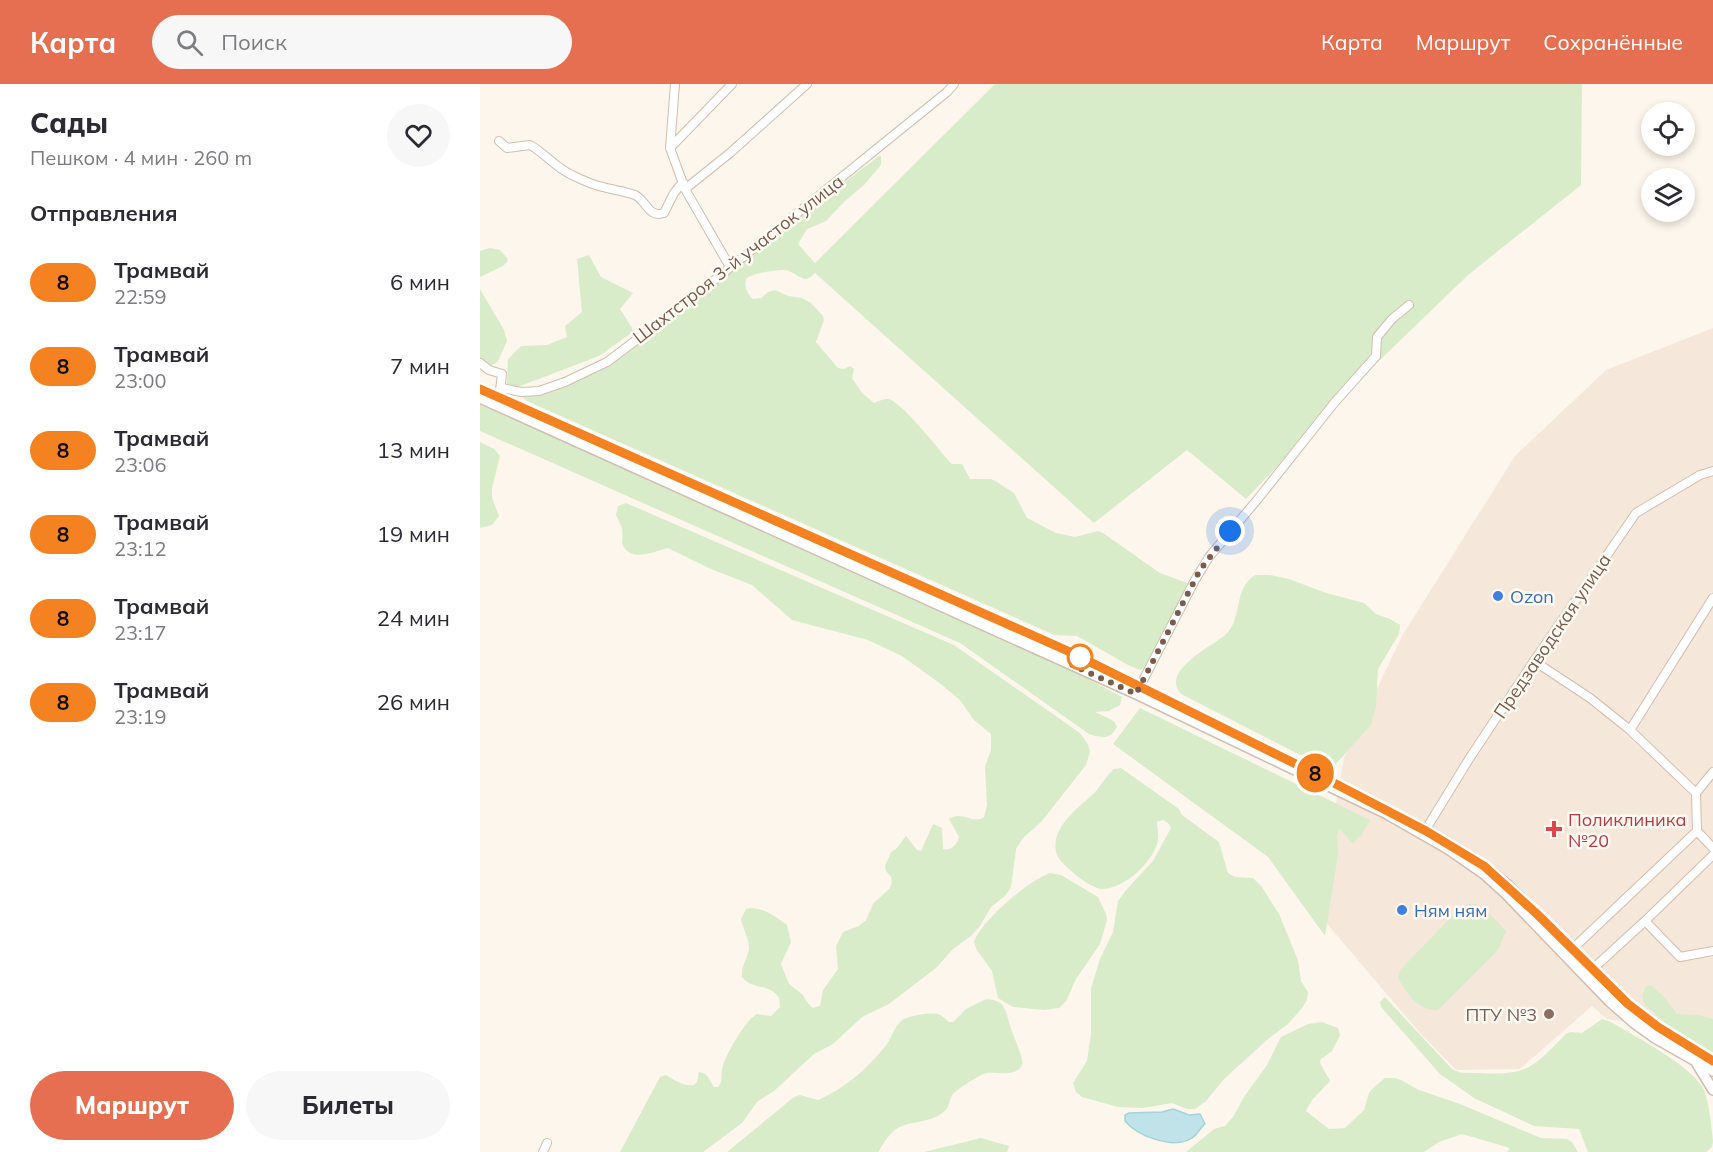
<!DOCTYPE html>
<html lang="ru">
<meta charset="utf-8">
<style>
body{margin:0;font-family:Mulish,sans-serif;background:#f7f7f7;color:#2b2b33;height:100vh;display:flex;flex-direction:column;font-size:22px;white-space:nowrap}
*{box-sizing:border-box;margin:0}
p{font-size:20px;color:#7c7c81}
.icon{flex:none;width:33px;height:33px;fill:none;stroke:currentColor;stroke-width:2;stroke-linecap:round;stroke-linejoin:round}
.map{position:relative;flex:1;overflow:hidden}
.panel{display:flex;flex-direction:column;background:#fff;width:480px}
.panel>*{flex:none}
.badge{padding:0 12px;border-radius:20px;font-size:21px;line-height:39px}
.tools{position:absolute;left:1161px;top:18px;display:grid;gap:12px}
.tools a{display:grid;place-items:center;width:54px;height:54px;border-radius:50%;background:#fff;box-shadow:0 3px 9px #0003;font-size:30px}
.you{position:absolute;width:30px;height:30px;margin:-15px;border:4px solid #fff;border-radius:50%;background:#1a73e8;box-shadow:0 0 0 9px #1a73e833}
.map>.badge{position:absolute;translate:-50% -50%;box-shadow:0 0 0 3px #fff}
h2{padding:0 30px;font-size:22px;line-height:54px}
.round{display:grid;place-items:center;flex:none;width:63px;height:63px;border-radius:32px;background:#f7f7f7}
.summary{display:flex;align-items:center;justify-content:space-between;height:102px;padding:0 30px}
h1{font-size:28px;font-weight:800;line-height:45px}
.primary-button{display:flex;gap:12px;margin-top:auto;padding:12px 30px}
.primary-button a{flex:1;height:69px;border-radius:36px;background:#e76f51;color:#fff;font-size:24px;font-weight:800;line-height:69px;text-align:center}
.primary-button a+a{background:#f7f7f7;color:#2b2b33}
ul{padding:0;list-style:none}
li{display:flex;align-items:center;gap:18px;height:84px;padding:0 30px}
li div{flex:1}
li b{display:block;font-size:22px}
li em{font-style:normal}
li .badge{min-width:66px;font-weight:700;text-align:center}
header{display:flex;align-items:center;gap:36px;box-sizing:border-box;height:84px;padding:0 30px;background:#e76f51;color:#fff}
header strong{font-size:28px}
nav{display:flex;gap:33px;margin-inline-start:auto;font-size:21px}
.search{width:420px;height:54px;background:#f7f7f7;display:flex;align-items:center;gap:15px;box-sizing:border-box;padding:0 21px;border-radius:33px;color:#7c7c81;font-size:22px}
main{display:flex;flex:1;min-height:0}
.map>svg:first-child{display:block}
.residential{fill:#f5e8da}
.green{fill:#d8ecc9}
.water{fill:#bfe3e8;stroke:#a5d3da;stroke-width:1.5}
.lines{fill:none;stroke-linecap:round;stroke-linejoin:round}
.minor-casing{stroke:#d1beb0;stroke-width:10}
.tertiary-casing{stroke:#d1beb0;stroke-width:12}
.minor{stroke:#fff;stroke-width:8}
.tertiary{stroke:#fff;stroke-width:9}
.tram{stroke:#b9a8c9;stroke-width:1.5}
.line-casing{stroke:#fff;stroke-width:14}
.line{stroke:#f58220;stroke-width:9}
.walk{stroke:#7a5c4d;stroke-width:6;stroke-dasharray:0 10.8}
.shop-dot{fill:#3f7fe0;stroke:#fffaf3;stroke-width:2}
.stop-dot{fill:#fff;stroke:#f58220;stroke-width:3}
.health-dot{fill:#e0444e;stroke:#fffaf3;stroke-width:2}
.education-dot{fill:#8d6e63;stroke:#fffaf3;stroke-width:2}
.labels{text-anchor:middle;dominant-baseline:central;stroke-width:5;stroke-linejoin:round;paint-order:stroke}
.street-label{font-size:18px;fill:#7a5c4d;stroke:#fffaf3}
.shop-label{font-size:18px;fill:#366cbe;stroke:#fffaf3;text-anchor:start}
.health-label{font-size:18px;fill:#be3a42;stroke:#fffaf3;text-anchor:start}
.education-label{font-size:18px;fill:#785e54;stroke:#fffaf3;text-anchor:end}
</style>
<header>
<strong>Карта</strong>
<div class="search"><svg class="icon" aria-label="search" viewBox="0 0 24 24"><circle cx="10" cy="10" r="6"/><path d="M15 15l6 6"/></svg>Поиск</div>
<nav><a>Карта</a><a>Маршрут</a><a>Сохранённые</a></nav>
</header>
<main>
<section class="panel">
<div class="summary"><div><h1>Сады</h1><p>Пешком · 4 мин · 260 m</p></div><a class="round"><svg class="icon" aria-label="heart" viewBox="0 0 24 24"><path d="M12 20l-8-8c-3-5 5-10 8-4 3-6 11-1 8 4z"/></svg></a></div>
<h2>Отправления</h2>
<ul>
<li><span class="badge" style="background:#f58220;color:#111">8</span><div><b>Трамвай</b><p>22:59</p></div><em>6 мин</em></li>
<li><span class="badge" style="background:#f58220;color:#111">8</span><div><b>Трамвай</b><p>23:00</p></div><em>7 мин</em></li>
<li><span class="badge" style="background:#f58220;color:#111">8</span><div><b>Трамвай</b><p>23:06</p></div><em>13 мин</em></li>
<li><span class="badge" style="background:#f58220;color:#111">8</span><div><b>Трамвай</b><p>23:12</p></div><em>19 мин</em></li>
<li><span class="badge" style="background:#f58220;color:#111">8</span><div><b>Трамвай</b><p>23:17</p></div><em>24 мин</em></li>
<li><span class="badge" style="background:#f58220;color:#111">8</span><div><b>Трамвай</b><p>23:19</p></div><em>26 мин</em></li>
</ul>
<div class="primary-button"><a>Маршрут</a><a>Билеты</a></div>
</section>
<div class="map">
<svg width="1233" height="1068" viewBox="0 0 1233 1068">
<rect width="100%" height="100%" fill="#fdf6ec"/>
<path class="residential" d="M1233,244V942L1207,947L1127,935L1112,922L1040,985L976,986L939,948L837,828L864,674L922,552L1035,372L1126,286Z"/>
<path class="green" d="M515,0H1102L1101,101L988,191L901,275L766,415L707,366L614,439L335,189C322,203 318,187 304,186C296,186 272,189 266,195C264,203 267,209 273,215L281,214L288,208L295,206L308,212L322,214L331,219L343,232L344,236L336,258L358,284L364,285L370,282L374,285L372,294L382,309L394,319C398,317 404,315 408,315C421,316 461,369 472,380H482L490,395H511L517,398L534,409L547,434L576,449L595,453L618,447L623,449L680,489L707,499L708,502L663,585L660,586L648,581L597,552L575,551L561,545L47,317L41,312L43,310L57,311L83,303L132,280L306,142L399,72H401V81L384,101L364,118L346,137L327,145L318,160L335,179Z
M10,164L20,166L28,175L27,178L23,182L0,193V167Z
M109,171L121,193L153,209L140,225L154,247L119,272L35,304L27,301L28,275L41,262L67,261L87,253L85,242L102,228L97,175Z
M0,205L24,246L27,257L18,277L10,283L0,275Z
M0,319L584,582L642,613L640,621L629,627L615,628L634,637L637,643C630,656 622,654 609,650L480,559L0,347Z
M0,358L14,365L20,372L12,404V414L19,432L12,441L0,444Z
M146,419L474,561L600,649L608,660L610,668L606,681L562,737L543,754L536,765L531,803L525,812L511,823L500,842L491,852L473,865L456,884L409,920L382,933L353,960L334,970L294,1007L277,1018L262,1039L223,1068H140L180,993L186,991C195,996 203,1003 214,1001L217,998L219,988C228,989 230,997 234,1003H238C243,998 241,992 242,985C245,972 265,936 277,930L291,932L300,923L299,914C288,898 273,907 262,893C261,880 268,875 269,864C269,853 263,846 261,835L266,825C281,821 296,833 307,841L311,858L301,880L309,900L323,911L327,918L333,924L340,922L343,906L358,885L356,862L363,848L379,842L386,836L393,820L410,804L412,798L411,793L406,787L405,782L411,768L416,765L426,752L437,766L441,767L453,740L462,744L463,765C470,768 478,760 479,753L469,735C482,726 492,741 504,733L507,721L505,682L511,666V650L494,636L480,616L462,601L422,572L388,556L312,536L272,501L231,485L188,464C172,468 151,479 142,460C143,445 143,445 136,431L138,422Z
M775,491H790L809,495L846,509L884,519L896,530L910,535L920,541L919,550L898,585L896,623L891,641L853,683H844L701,610C680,587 731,563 745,551C764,534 752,506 775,491Z
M660,624L890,736L881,752L872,759L860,745L857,751L858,771L845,852L788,773L633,660Z
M641,684L699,725L702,731L739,758L748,789L755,793L773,794L782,803L799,830L818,876L821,897L828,908L827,916L822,924L808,940L788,955L744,995L726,1017L715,1025H707L692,1019L663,1024L638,1023L602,1013L596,1008L593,999L607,977L611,950V904L620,875L633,848L638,817L646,806L673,777L691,744L688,739L683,736L677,738C677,743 679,750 678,756C674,778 644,805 622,805C611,805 583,782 578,773C575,768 575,760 576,755C582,733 603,721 617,706C623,698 627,691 634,685Z
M570,789L581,791L618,813L626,830L627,836L620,860L596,895L586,917L579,924L564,926L533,923L518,914L512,887L497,866L494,858C502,836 548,797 570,789Z
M992,819L1005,825L1026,847L1018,866L958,926C938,927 926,909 918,893L920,886L980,824Z
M1171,901L1185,914L1197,930L1219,931L1233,935V969L1189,942L1164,920L1162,912L1166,902Z
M905,913L971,984C978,990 988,989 998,989C1048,992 1052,984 1086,950L1090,948L1102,949L1122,935L1131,938C1154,952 1214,983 1224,1006C1230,1022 1231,1041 1233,1057L1232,1063L1226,1068H1108L1099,1045L1054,1042L994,1014L960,990L901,923L900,918Z
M506,915C524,916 525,924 529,938C531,948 545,975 542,981C536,995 514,986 504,990C499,991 475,1007 473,1010C468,1017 471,1023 462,1029C448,1040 428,1036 415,1046C408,1051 403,1061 398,1068H247L314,1013L320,1011L338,1016C366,1004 389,983 407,960C412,952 415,942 422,936C427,932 452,928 458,930C462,931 465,935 469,938H473L486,925Z
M842,938L858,944L860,951L852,967L841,975L840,979L850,997L832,1016L826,1027L849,1045L865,1044L884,1026L889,1009L893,1004L905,994H914L921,996L939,1006L980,1020L1061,1054L1087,1055L1092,1058L1098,1068H1027L1030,1064L982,1050L959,1058L944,1068H706L734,1045L745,1042L753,1033L764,1013L787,981L801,953L828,940Z
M501,1054L529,1062L527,1068H444Z"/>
<path class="water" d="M693,1025L709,1031L720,1030L725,1040C720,1044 717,1051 712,1054C694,1066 657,1052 645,1037V1031L649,1029L682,1028Z"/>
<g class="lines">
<defs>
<path id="minor" d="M195,0L190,64L205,105L250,183
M19,57L27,64L50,61C66,70 76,84 92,91C102,96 112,101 123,103C133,106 145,107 155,111C167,117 168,134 184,129L194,109L203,98
M190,64L252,0
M205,105L250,69L327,0
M0,279L9,286L22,290L18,322
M22,304L41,308L59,307L85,298L127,278L211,215L467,8L474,0
M1054,577L1110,614L1150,646L1216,709L1217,747L1233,764
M656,610L715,496L729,473L777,416L855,318L896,272L897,253L912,235L929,221
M1150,646L1233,514
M1216,709L1233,688
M943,750L989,675L1054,577L1156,429L1220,391L1233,387
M1165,837L1200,873L1233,867
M1085,872L1217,747
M1105,892L1165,837L1233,771
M63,1068L67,1059"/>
<path id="tertiary" d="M0,314L656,610L907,730L968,765L1004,790L1026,810L1129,917L1154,939L1175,954L1233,987
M1217,980L1233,1006"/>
</defs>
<use href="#minor" class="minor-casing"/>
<use href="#tertiary" class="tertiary-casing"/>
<use href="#minor" class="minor"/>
<use href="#tertiary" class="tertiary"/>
<path class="tram" d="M0,300L602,569L948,741L1007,777L1030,796L1145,911L1173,934L1233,972"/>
</g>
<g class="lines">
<defs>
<path id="line" d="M0,305L590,568L852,698L946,747L1004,782L1058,831L1148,920L1178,943L1233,977"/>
</defs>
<use href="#line" class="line-casing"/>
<use href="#line" class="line"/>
<path class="walk" d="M600,573L592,581L656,610L720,486L750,447"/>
</g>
<g class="shop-dot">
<circle cx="1018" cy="512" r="6"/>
<circle cx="922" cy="826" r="6"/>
</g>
<circle class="stop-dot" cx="600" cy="573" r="12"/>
<path class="health-dot" d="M1071 736h6v6h6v6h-6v6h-6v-6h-6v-6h6z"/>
<circle class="education-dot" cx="1069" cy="930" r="6"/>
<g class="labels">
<g class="street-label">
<text transform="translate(258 175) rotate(-38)">Шахтстроя 3-й участок улица</text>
<text transform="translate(1072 552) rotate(-56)">Предзаводская улица</text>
</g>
<g class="shop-label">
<text x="1030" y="512">Ozon</text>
<text x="934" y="826">Ням ням</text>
</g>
<g class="health-label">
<text x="1088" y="735">Поликлиника<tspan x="1088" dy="21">№20</tspan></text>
</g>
<g class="education-label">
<text x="1057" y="930">ПТУ №3</text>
</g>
</g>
</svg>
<div class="tools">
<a><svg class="icon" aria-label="locate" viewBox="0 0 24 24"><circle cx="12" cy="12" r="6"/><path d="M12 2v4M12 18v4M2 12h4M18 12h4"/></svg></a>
<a><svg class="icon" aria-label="layers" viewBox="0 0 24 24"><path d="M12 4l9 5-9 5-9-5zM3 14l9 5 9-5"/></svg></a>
</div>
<div class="you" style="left:750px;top:447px"></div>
<b class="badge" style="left:835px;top:689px;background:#f58220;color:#111">8</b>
</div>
</main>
